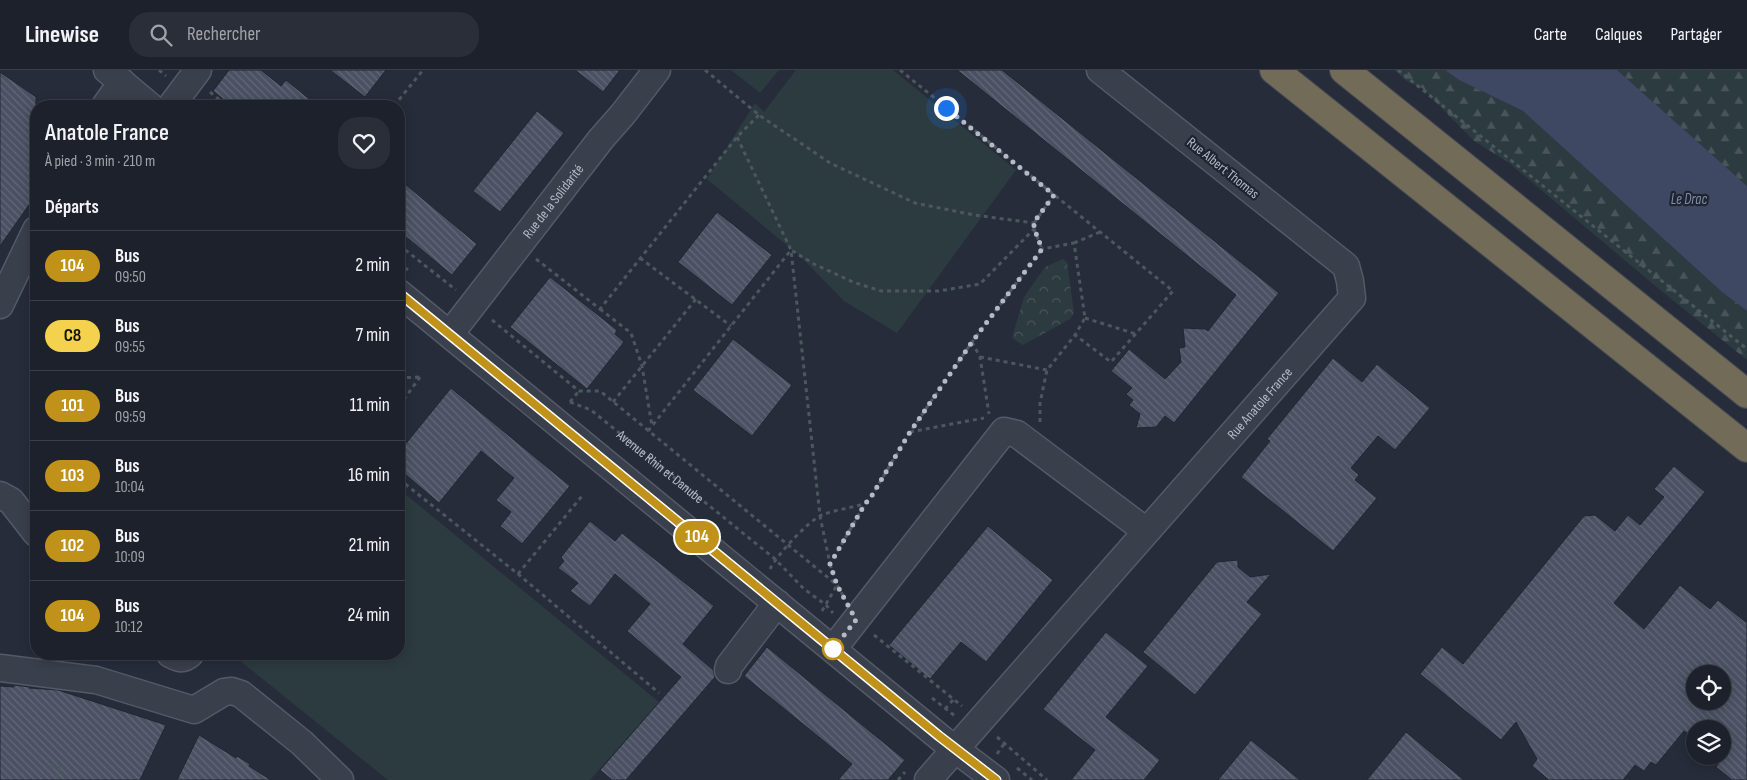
<!DOCTYPE html>
<html lang="fr">
<meta charset="utf-8">
<style>
body{margin:0;font-family:"Sofia Sans Condensed",sans-serif;background:#2a2e38;color:#f1f3f6;height:100vh;display:flex;flex-direction:column;font-size:19px;white-space:nowrap}
*{box-sizing:border-box;margin:0}
p{font-size:16px;color:#a0a3a9}
.icon{flex:none;width:28px;height:28px;fill:none;stroke:currentColor;stroke-width:2;stroke-linecap:round;stroke-linejoin:round}
.map{position:relative;flex:1;overflow:hidden}
.sheet{position:absolute;left:30px;top:30px;width:375px;height:560px;display:flex;flex-direction:column;background:#1d212c;border-radius:20px;box-shadow:0 2px 12px #0003,0 0 0 1px #3b3e48}
.sheet>*{flex:none}
.badge{padding:0 10px;border-radius:16px;font-size:18px;line-height:32px}
.controls{position:absolute;left:1686px;top:595px;display:grid;gap:10px}
.controls a{display:grid;place-items:center;width:45px;height:45px;border-radius:50%;background:#1d212c;box-shadow:0 2px 12px #0003,0 0 0 1px #3b3e48;font-size:25px}
.you{position:absolute;width:25px;height:25px;margin:-12px;border:4px solid #fff;border-radius:50%;background:#1a73e8;box-shadow:0 0 0 8px #1a73e833}
.map>.badge{position:absolute;translate:-50% -50%;box-shadow:0 0 0 2px #fff}
h2{padding:0 15px;font-size:19px;line-height:45px}
.round{display:grid;place-items:center;flex:none;width:52px;height:52px;border-radius:20px;background:#2a2e38}
.overview{display:flex;align-items:center;justify-content:space-between;height:85px;padding:0 15px}
h1{font-size:24px;font-weight:600;line-height:38px}
ul{padding:0;list-style:none}
li{display:flex;align-items:center;gap:15px;height:70px;padding:0 15px;border-top:1px solid #3b3e48}
li div{flex:1}
li b{display:block;font-size:19px}
li em{font-style:normal}
li .badge{min-width:55px;font-weight:700;text-align:center}
header{display:flex;align-items:center;gap:30px;box-sizing:border-box;height:70px;padding:0 25px;background:#1d212c;border-bottom:1px solid #3b3e48}
header strong{font-size:24px}
nav{display:flex;gap:28px;margin-inline-start:auto;font-size:18px}
.search{width:350px;height:45px;background:#2a2e38;display:flex;align-items:center;gap:12px;box-sizing:border-box;padding:0 18px;border-radius:20px;color:#a0a3a9;font-size:19px}
.map>svg:first-child{display:block}
.grass{fill:#2c3b40}
.forest{fill:url(#forest-firs)}
.park{fill:url(#park-crowns)}
.water{fill:#3e4862}
.building{fill:url(#building-back-hatch);stroke:#212633;fill-rule:evenodd}
.lines{fill:none;stroke-linecap:round;stroke-linejoin:round}
.minor-casing{stroke:#555a67;stroke-width:29}
.highway-casing{stroke:#424754;stroke-width:30}
.path{stroke:#4b585e;stroke-width:3;stroke-dasharray:4 4;stroke-linecap:butt}
.minor{stroke:#3a3f4c;stroke-width:26}
.highway{stroke:#716b58;stroke-width:28}
.line-casing{stroke:#fff;stroke-width:11}
.line{stroke:#c0921a;stroke-width:8}
.walk{stroke:#b6bac7;stroke-width:5;stroke-dasharray:0 9}
.stop-dot{fill:#fff;stroke:#c0921a;stroke-width:2.5}
.labels{text-anchor:middle;dominant-baseline:central;stroke-width:4.5;stroke-linejoin:round;paint-order:stroke}
.street-label{font-size:14px;fill:#b6bac7;stroke:#1f2431}
.water-label{font-size:15px;font-style:italic;fill:#818dab;stroke:#1f2431}
</style>
<header>
<strong>Linewise</strong>
<div class="search"><svg class="icon" aria-label="search" viewBox="0 0 24 24"><circle cx="10" cy="10" r="6"/><path d="M15 15l6 6"/></svg>Rechercher</div>
<nav><a>Carte</a><a>Calques</a><a>Partager</a></nav>
</header>
<div class="map">
<svg width="1747" height="710" viewBox="0 0 1747 710">
<defs>
<pattern id="forest-firs" width="22" height="20" patternUnits="userSpaceOnUse" patternTransform="scale(1.25)"><rect width="22" height="20" fill="#2c3b40"/><path d="M5 1l3.5 6h-7zM16 11l3.5 6h-7z" fill="#48555a"/></pattern>
<pattern id="park-crowns" width="20" height="18" patternUnits="userSpaceOnUse" patternTransform="scale(1.25)"><rect width="20" height="18" fill="#2c3b40"/><path d="M2 6a3 3 0 1 1 6 0M12 15a3 3 0 1 1 6 0" fill="none" stroke="#48555a"/></pattern>
<pattern id="building-back-hatch" width="6" height="6" patternUnits="userSpaceOnUse" patternTransform="scale(1.25)"><rect width="6" height="6" fill="#4a5162"/><path d="M-1 5l2 2M0 0l6 6M5-1l2 2" fill="none" stroke="#626877"/></pattern>
</defs>
<rect width="100%" height="100%" fill="#272c3b"/>
<path class="grass" d="M731,0H779L760,23Z
M796,0H893L1016,100L897,263L844,231L801,187L707,109L755,33L764,42Z
M399,419L659,632L590,710H388L238,589L240,584H399Z"/>
<path class="forest" d="M1394,0H1445L1459,10L1523,41L1722,222L1747,241V290L1659,219L1508,92L1474,71L1422,18L1408,12Z
M1617,0H1747V116L1739,110Z"/>
<path class="park" d="M1063,189L1067,192L1074,243L1070,249L1023,275L1012,268L1024,227L1045,197Z"/>
<path class="water" d="M1445,0H1617L1747,116V241L1722,222L1523,41L1459,10Z"/>
<path class="building" d="M229,0H261L281,16L286,10L318,36H232L213,21Z
M330,0H386L365,27Z
M575,0H620L603,22Z
M957,0H1002L1279,223L1174,353L1165,346L1156,357L1136,358L1140,344L1129,335L1133,330L1126,324L1132,318L1111,301L1129,279L1165,309L1181,292L1179,278L1185,277L1183,258L1205,259L1208,261L1236,225Z
M0,2L36,27V125L0,176Z
M537,41L564,63L500,142L473,121Z
M399,109L477,174L452,205L399,161Z
M717,142L772,185L732,235L678,192Z
M550,207L617,260L615,264L624,272L587,319L510,257Z
M733,269L792,315L752,366L693,320Z
M1333,288L1362,312L1377,294L1430,338L1395,380L1378,366L1351,398L1359,405L1355,410L1377,428L1333,481L1241,407L1270,371L1267,369Z
M451,318L570,416L522,474L500,456L511,442L496,430L514,408L481,381L439,433L399,399V382Z
M1674,396L1705,422L1614,533L1644,559L1680,515L1710,539L1718,530L1747,553V710H1732L1716,697L1721,690L1716,686H1722V659H1695V669L1684,661L1656,695L1651,692L1644,701L1635,695L1623,710H1549L1532,696L1537,689L1516,652L1501,670L1420,604L1442,577L1463,594L1584,446L1595,445L1615,461L1628,445L1640,455L1664,427L1654,419ZM1695,604H1722V631H1695Z
M590,451L615,471L622,463L714,536L683,574L713,600L715,607L626,710H612L600,700L681,607L627,561L650,534L615,504L590,536L570,521L578,513L558,498L564,491L561,487Z
M988,456L1053,510L986,592L961,572L930,609L889,575Z
M1238,490V497L1250,507L1271,504L1247,532L1262,544L1195,625L1143,582L1217,492Z
M1106,562L1148,596L1106,647L1160,690L1144,710H1071L1095,680L1043,639Z
M767,577L905,690L888,710H838L852,694L744,606Z
M14,615L30,617L29,618L58,620L166,655L140,710H0V616L14,617Z
M1406,662L1464,710H1367Z
M199,665L236,688L237,686L250,694L249,696L271,710H177Z
M1251,670L1300,710H1218Z"/>
<g class="lines">
<defs>
<g id="minor">
<path d="M107,0L150,36"/>
<path d="M105,36L122,12"/>
<path d="M171,36L198,0"/>
<path d="M399,223L943,670L996,710"/>
<path d="M0,235L36,160"/>
<path id="s2" d="M450,264L601,69L623,44L657,0"/>
<path d="M0,425L11,431L36,463"/>
<path d="M833,579L1004,361L1017,364L1146,461"/>
<path d="M170,584C178,588 182,591 190,584"/>
<path d="M0,598L96,610L194,640L224,622L232,621L241,624L302,673L340,710"/>
<path d="M728,600L729,596L777,533"/>
<path id="s3" d="M928,710L1352,228L1350,211L1346,196L1100,0"/>
</g>
<path id="highway" d="M1274,0L1747,378
M1344,0L1747,324"/>
</defs>
<use href="#minor" class="minor-casing"/>
<use href="#highway" class="highway-casing"/>
<g class="path">
<path d="M159,0L166,6"/>
<path d="M705,0L759,45L830,93L915,133L974,145L1034,153V159L1042,179L972,272L910,362L871,427L865,434L830,494L820,446L791,180L737,67"/>
<path d="M900,0L1173,221L1111,292L1075,265"/>
<path d="M1398,0L1747,279"/>
<path d="M210,22L227,36"/>
<path d="M394,36L423,0"/>
<path d="M1034,153L1054,125"/>
<path d="M1074,173L1100,162"/>
<path d="M399,175L456,220"/>
<path d="M640,188L731,256"/>
<path d="M536,189L600,239L737,67L759,45"/>
<path d="M399,193L408,200"/>
<path d="M600,239L631,263L642,296L652,356"/>
<path d="M1085,248L1136,264"/>
<path d="M492,250L579,321H600L837,515L844,527"/>
<path d="M972,272L980,287L989,344"/>
<path d="M980,287L1047,300"/>
<path d="M399,308L419,307"/>
<path id="s1" d="M570,332L591,340L775,489L804,519L826,535L833,543"/>
<path d="M570,332L579,321"/>
<path d="M613,332L696,229"/>
<path d="M399,336L420,307"/>
<path d="M1040,352V333L1047,300L1075,265L1085,248L1074,173L1042,179"/>
<path d="M648,361L791,180L814,194L853,212L881,221H939L980,214L1034,159"/>
<path d="M910,362L984,348"/>
<path d="M399,409L518,504L659,623"/>
<path d="M770,499C777,485 808,451 822,445C835,440 850,438 864,434"/>
<path d="M518,504L582,426"/>
<path d="M822,541L837,515L830,494"/>
<path d="M874,565L962,636"/>
<path d="M932,628L955,646"/>
<path d="M945,639L953,630"/>
<path d="M997,667L1047,710"/>
<path d="M997,684L1004,674"/>
<path d="M51,695L59,697L57,710"/>
<path d="M1017,698L1032,710"/>
<path d="M898,710L905,702"/>
</g>
<use href="#minor" class="minor"/>
<use href="#highway" class="highway"/>
</g>
<g class="lines">
<defs>
<path id="line" d="M399,223L939,666L996,710"/>
</defs>
<use href="#line" class="line-casing"/>
<use href="#line" class="line"/>
<path class="walk" d="M833,579L856,550L837,515L830,494L865,434L871,427L910,362L972,272L1042,179L1034,158V152L1054,125L946,38"/>
</g>
<circle class="stop-dot" cx="833" cy="579" r="10"/>
<g class="labels">
<g class="street-label">
<text transform="translate(1223 98) rotate(39)">Rue Albert Thomas</text>
<text stroke="none"><textPath href="#s2" startOffset="168">Rue de la Solidarité</textPath></text>
<text stroke="none"><textPath href="#s3" startOffset="502">Rue Anatole France</textPath></text>
<text stroke="none"><textPath href="#s1" startOffset="112">Avenue Rhin et Danube</textPath></text>
</g>
<g class="water-label">
<text x="1689" y="129">Le Drac</text>
</g>
</g>
</svg>
<div class="controls">
<a><svg class="icon" aria-label="locate" viewBox="0 0 24 24"><circle cx="12" cy="12" r="6"/><path d="M12 2v4M12 18v4M2 12h4M18 12h4"/></svg></a>
<a><svg class="icon" aria-label="layers" viewBox="0 0 24 24"><path d="M12 4l9 5-9 5-9-5zM3 14l9 5 9-5"/></svg></a>
</div>
<div class="you" style="left:946px;top:38px"></div>
<b class="badge" style="left:697px;top:467px;background:#c0921a;color:#fff">104</b>
<section class="sheet">
<div class="overview"><div><h1>Anatole France</h1><p>À pied · 3 min · 210 m</p></div><a class="round"><svg class="icon" aria-label="heart" viewBox="0 0 24 24"><path d="M12 20l-8-8c-3-5 5-10 8-4 3-6 11-1 8 4z"/></svg></a></div>
<h2>Départs</h2>
<ul>
<li><span class="badge" style="background:#c0921a;color:#fff">104</span><div><b>Bus</b><p>09:50</p></div><em>2 min</em></li>
<li><span class="badge" style="background:#f5d24d;color:#111">C8</span><div><b>Bus</b><p>09:55</p></div><em>7 min</em></li>
<li><span class="badge" style="background:#c0921a;color:#fff">101</span><div><b>Bus</b><p>09:59</p></div><em>11 min</em></li>
<li><span class="badge" style="background:#c0921a;color:#fff">103</span><div><b>Bus</b><p>10:04</p></div><em>16 min</em></li>
<li><span class="badge" style="background:#c0921a;color:#fff">102</span><div><b>Bus</b><p>10:09</p></div><em>21 min</em></li>
<li><span class="badge" style="background:#c0921a;color:#fff">104</span><div><b>Bus</b><p>10:12</p></div><em>24 min</em></li>
</ul>
</section>
</div>
